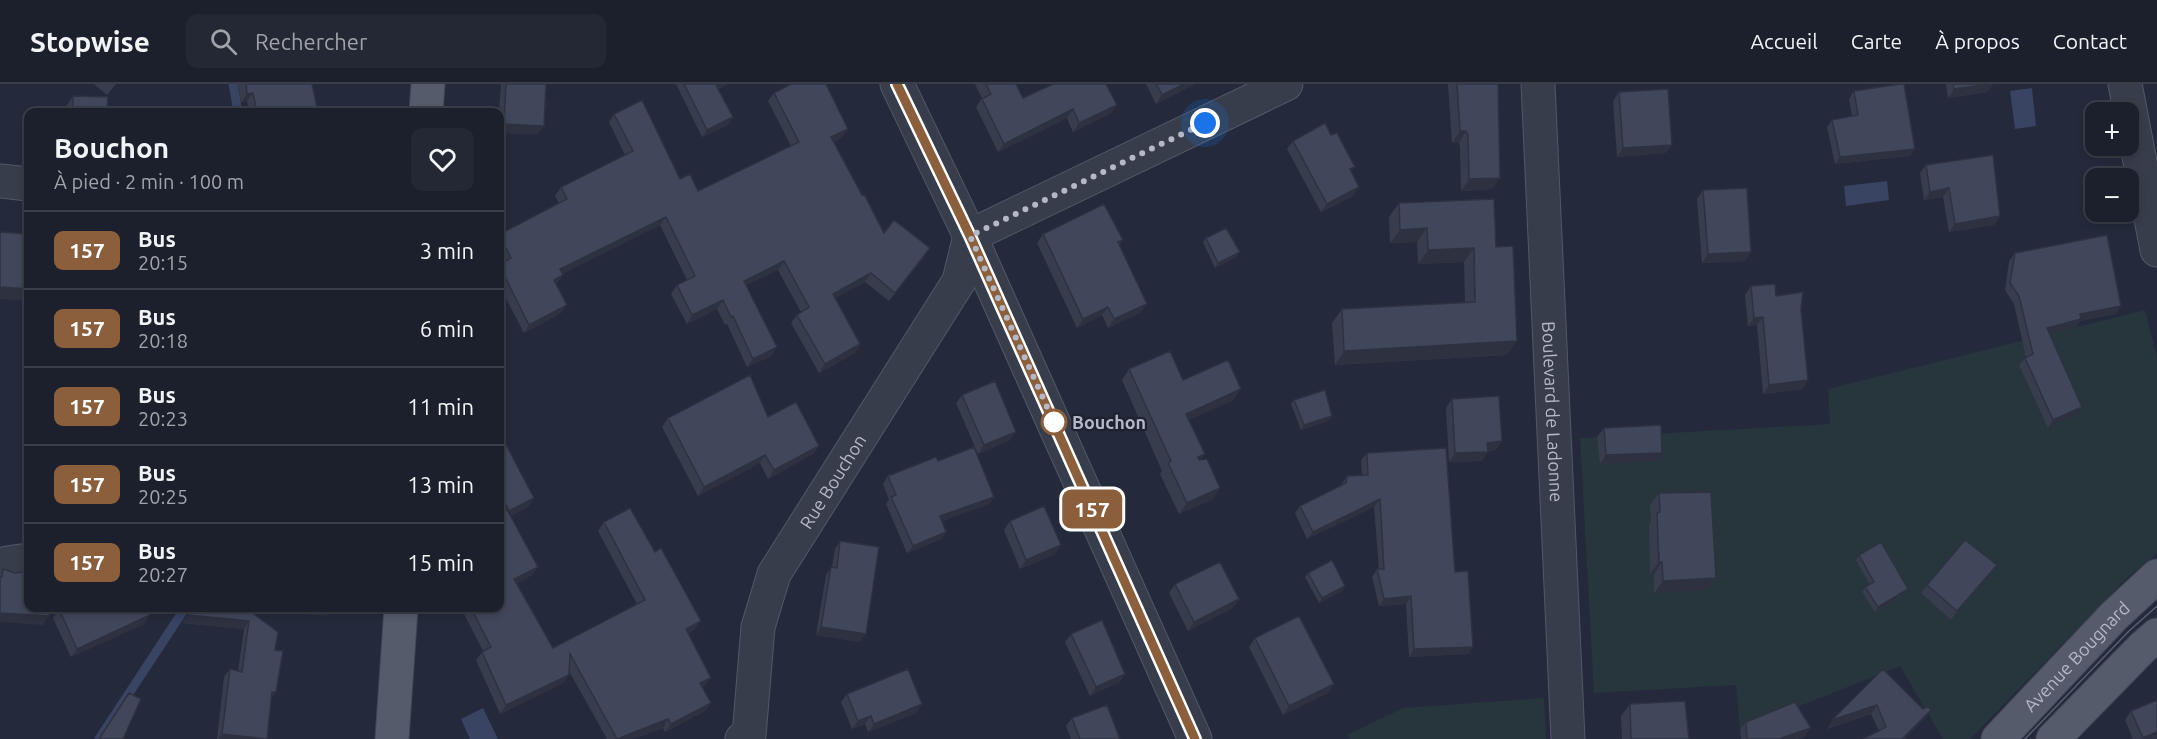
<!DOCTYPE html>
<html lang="fr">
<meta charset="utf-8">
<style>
body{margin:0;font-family:Ubuntu,sans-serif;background:#242834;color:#f1f3f6;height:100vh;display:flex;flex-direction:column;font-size:22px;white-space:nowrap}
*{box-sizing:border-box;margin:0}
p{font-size:20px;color:#a0a3a9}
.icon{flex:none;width:33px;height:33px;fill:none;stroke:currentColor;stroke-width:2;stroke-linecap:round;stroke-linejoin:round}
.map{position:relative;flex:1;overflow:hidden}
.sheet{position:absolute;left:24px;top:24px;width:480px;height:504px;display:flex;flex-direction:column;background:#1b202c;border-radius:12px;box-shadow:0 3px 9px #0003,0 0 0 2px #393e48}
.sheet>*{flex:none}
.badge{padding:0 12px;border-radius:9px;font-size:21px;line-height:39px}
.buttons{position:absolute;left:2085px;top:18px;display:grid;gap:12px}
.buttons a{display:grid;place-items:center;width:54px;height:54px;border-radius:12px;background:#1b202c;box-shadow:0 3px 9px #0003,0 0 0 2px #393e48;font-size:30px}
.you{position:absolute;width:30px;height:30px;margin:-15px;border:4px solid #fff;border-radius:50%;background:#1a73e8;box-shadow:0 0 0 9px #1a73e833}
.map>.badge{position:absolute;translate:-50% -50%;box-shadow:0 0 0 3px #fff}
.round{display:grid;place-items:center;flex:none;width:63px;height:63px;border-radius:12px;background:#242834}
.overview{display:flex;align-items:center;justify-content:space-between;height:102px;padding:0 30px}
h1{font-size:28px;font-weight:700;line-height:45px}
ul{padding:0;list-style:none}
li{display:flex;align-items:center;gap:18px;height:78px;padding:0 30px;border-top:2px solid #393e48}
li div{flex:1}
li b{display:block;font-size:22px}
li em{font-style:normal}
li .badge{min-width:66px;font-weight:700;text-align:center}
header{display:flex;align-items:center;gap:36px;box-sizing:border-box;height:84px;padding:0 30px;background:#1b202c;border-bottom:2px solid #393e48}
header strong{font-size:28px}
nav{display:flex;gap:33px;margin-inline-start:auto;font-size:21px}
.search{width:420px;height:54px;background:#242834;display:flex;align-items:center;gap:15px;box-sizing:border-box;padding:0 21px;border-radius:12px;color:#a0a3a9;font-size:22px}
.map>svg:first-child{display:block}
.green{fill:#26363c}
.water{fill:#394362}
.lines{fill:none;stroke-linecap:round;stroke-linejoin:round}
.stream{stroke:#394362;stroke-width:9}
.minor-casing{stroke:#535867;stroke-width:35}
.major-casing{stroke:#414655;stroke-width:35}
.minor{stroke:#383d4c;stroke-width:33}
.major{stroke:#565b6c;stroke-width:33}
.tram{stroke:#5a6072;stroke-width:1.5}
.wall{fill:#383d4e}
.shaded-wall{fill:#2e3240}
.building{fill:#41475b;stroke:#2e3240;stroke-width:1.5}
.line-casing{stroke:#fff;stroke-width:14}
.line{stroke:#8b5e3c;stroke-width:9}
.walk{stroke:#b4b8c7;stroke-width:6;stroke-dasharray:0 10.8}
.stop-dot{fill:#fff;stroke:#8b5e3c;stroke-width:3}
.labels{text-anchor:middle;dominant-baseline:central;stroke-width:4.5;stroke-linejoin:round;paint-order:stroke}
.street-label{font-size:18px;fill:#b4b8c7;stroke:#1d2230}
.stop-label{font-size:18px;font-weight:bold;fill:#b4b8c7;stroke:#1d2230;text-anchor:start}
</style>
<header>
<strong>Stopwise</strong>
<div class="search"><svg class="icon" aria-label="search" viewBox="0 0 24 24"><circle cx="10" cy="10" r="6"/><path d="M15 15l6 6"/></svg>Rechercher</div>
<nav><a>Accueil</a><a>Carte</a><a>À propos</a><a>Contact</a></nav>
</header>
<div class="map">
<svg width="2157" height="655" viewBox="0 0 2157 655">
<rect width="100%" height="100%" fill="#242a3b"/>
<path class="green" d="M2145,226L2157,274V469L2126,495L1970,655H1943L1900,582L1740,646L1736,601L1594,609L1580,354L1830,340L1828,305Z
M1544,614L1546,655H1350L1347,651L1403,624Z"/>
<path class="water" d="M2032,4L2036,42L2015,45L2010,7Z
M1887,97L1889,116L1846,122L1844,102Z
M483,624L498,655H470L461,635Z"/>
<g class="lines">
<path class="stream" d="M233,0L238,28
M99,655L185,524"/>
<defs>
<g id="minor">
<path d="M897,0L970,152L1195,655"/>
<path id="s1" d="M1538,0L1568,655"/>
<path d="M2125,0L2157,166"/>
<path d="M0,97L28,100"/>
<path d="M7,479L28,476"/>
<path id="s2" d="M742,655L749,652L758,543L774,490L959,197L970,152L1286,0"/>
</g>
<g id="major">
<path d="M426,28L428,0"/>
<path d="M392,655L401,524"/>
<path id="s3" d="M1998,655L2114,532L2157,492"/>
<path d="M2053,655L2143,563L2157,551"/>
</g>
</defs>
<use href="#minor" class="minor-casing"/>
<use href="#major" class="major-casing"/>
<use href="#minor" class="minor"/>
<use href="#major" class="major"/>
<path class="tram" d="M2025,655L2129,547L2157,522"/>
</g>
<path class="wall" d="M94,0H116L107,11Z
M238,0H312L318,28H249L247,17L241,18Z
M501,0H546L538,50L500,49L499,28Z
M676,0H728L718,5L733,33L728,41L702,53Z
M975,0H1016L1023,14L1117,21L1111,29L1073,48L1067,34L998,68L976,23L982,14Z
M1146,0H1195L1156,20Z
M1448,0H1498L1492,105L1461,107L1460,63L1459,59H1452Z
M1946,0H1993L1987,8L1948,14Z
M1854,7L1915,65L1909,72L1835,80L1827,43L1832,36L1852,32L1849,15Z
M1619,8L1666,69L1617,73L1613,17Z
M774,9L842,53L834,58L862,111L884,149L924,173L889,217L865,198L835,214L860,260L855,269L819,289L791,239L797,231L801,228L778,186L746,201L777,263L771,272L747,283L727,240L725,241L717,225L687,240L671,210L677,201L687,196L660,141L562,190L563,191L556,200L561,229L524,249L500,203V180L503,178L500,172V150L559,119L555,112L561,103L625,71L609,38L614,30L680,95L698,107L791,62L768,17Z
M73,12L107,28H67V21Z
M1331,51L1351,88L1353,112L1321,128L1287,65L1293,57Z
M1926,81L2000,132L1994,141L1949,148L1943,113L1924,116L1920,89Z
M1703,106L1745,177L1702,179L1697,115Z
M1399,119L1496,163L1507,271L1335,281L1332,239L1342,225L1465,219L1464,178L1418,180L1417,158L1390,159L1389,133Z
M1043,150L1123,156L1119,161L1141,228L1108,244L1102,231L1077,244L1037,159Z
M1206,154L1236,173L1215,184L1203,158Z
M2015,169L2116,230L2080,237L2076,243L2049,250L2082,323L2077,331L2048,344L2019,281L2026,273L2014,220L2005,206L2009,177Z
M1751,202L1776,212L1801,225L1808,296L1802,305L1763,310L1757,241L1748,242L1745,211Z
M1129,285L1183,296L1241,305L1233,316L1189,336L1205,370L1201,375L1213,415L1179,430L1160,390L1162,387L1122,296Z
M962,311L1010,356L978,370L956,319Z
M1452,315L1496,366L1488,367L1482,377L1449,378L1446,324Z
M1294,316L1332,332L1328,337L1301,346L1291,320Z
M768,333L819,362L813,370L768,395L760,379L698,412L662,343L668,334Z
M1604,344L1662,369L1656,377L1600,380L1597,353Z
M500,352L534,414L528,423L510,432L532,491L517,499L553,564L637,520L598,447L604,438L695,545L688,549L705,602L702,603L711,619L705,627L665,648L663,644L633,655H607L569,587L563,599L500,630L476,576L483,567L461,524H500Z
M1367,369L1455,488L1468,570L1409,573L1406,520L1379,522L1372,493L1377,485H1379L1374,423L1307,455L1295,429L1300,422L1341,401L1347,392H1362L1361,376Z
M938,377L989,420L942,437L946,448L941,455L907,469L886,420L889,416L883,400L888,392Z
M1659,409L1716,494L1708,506L1654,509V490H1650L1649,441L1651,437L1650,421Z
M1010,437L1055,470L1020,485L1004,446Z
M840,457L860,558L816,551L826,491L832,483L835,465Z
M1859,471L1905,510L1875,528L1862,508L1865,503L1870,501L1856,476Z
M1997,481L1991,490L1951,536L1921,509L1927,501Z
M1308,489L1342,507L1319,519L1305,493Z
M1175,500L1233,524L1188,547L1169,509Z
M246,524L275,566L267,655H217L224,593L230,585L238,587L244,545L182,539L188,531Z
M59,525L144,540L71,573L53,534Z
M1071,550L1125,590L1119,598L1090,612L1065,558Z
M1255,554L1334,600L1328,609L1283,631L1249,563Z
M1883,585L1925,634L1905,655H1863L1879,647L1871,630L1827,645Z
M847,610L916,629L868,648L865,640L852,645L841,618Z
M2157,616V654L2155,655H2133L2125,636L2131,627Z
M1630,620L1689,655H1622L1621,632Z
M1072,634L1120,655H1071L1066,642Z
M1746,638L1805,652L1796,655H1741L1740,646Z"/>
<path class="shaded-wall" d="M719,0H728L711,9L716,1Z
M1184,0H1195L1156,20L1162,11Z
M1993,0L1987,8L1948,14L1954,5Z
M253,9L247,17L241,18L247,10Z
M1117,21L1111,29L1073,48L1079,39Z
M1073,25L1067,34L998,68L1004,60Z
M733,33L728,41L702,53L707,46Z
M504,40L544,42L538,50L500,49V46Z
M848,45L842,53L826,62L831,53Z
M1460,47H1466L1459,59H1452Z
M1672,61L1666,69L1617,73L1623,64Z
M1915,65L1909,72L1835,80L1840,73Z
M1500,94L1492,105L1461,107L1469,95Z
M1359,103L1353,112L1321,128L1327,120Z
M1949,104L1943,113L1924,116L1930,108Z
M2000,132L1994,141L1949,148L1955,140Z
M666,133L660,141L554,194L560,185Z
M1427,144L1417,158L1390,159L1400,146Z
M1474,164L1464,178L1418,180L1428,166Z
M1240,168L1236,173L1215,184L1218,179Z
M1751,168L1745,177L1702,179L1708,170Z
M784,177L778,186L738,205L744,197Z
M871,189L865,198L827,219L833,210Z
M563,191L557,200L548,204L554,196Z
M0,203L28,205V217L0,215Z
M723,216L717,225L687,240L692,231Z
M1147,220L1141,228L1108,244L1114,235Z
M567,221L561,229L524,249L529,241Z
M2121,222L2116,230L2080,237L2076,243L2041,252L2047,244L2080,230Z
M1108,223L1102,231L1077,244L1083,235Z
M1763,233L1757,241L1748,242L1754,234Z
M1517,257L1507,271L1335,281L1344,267Z
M860,260L855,269L819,289L825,280Z
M777,263L771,272L747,283L753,275Z
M1808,296L1802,305L1763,310L1769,301Z
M1241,305L1233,316L1178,341L1186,330Z
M2082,323L2077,331L2048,344L2053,336Z
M1332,332L1328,337L1301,346L1304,341Z
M1016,348L1010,356L978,370L984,361Z
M1502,357L1496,366L1481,367L1487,359Z
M819,362L813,370L768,395L774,386Z
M1488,368L1482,377L1449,378L1455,369Z
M1662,369L1656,377L1600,380L1606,371Z
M1205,370L1197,382L1198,373Z
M765,371L760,379L698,412L704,403Z
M1220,404L1213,415L1179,430L1187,419Z
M994,413L989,420L935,440L940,432Z
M534,414L528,423L503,436L509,427Z
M1380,415L1374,423L1307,455L1313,448Z
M946,448L941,455L907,469L913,462Z
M1061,461L1055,470L1020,485L1026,476Z
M1659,478H1662L1654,490H1650Z
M1997,481L1991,490L1951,536L1957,527Z
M538,483L532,491L509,503L514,495Z
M1716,494L1708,506L1654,509L1663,497Z
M1345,502L1342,507L1319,519L1322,514Z
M1908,505L1905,510L1875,528L1878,523Z
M1411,512L1406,520L1379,522L1384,515Z
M1239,515L1233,524L1188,547L1194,538Z
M258,524H333L327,532L255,527Z
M0,529L49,532L43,541L0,538Z
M150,531L144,540L71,573L77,565Z
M188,531L249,537L244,545L182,539Z
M701,537L695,545L680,553L686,545Z
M821,543L866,550L860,558L816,551Z
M1473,563L1468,570L1409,573L1414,565Z
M1125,590L1119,598L1090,612L1096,603Z
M569,591L563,599L500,630L506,621Z
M711,594L705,602L694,608L700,599Z
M1334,600L1328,609L1283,631L1289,622Z
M272,608H276L270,616Z
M711,619L705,627L665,648L671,640Z
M922,620L916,629L868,648L874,640Z
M1877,621L1871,630L1827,645L1832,636Z
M1931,626L1925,634L1905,655H1902Z
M871,632L865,640L852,645L858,637Z
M668,635L663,644L633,655H618Z
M1811,644L1805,652L1796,655H1778Z
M2157,648V654L2155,655H2142L2143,654Z
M222,650L263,655H218Z"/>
<path class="building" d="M246,0H312L318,28H257L253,9L247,10Z
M506,0H546L544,42L504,40Z
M684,0H719L716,1L733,33L707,46Z
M791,0H826L848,45L831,53L862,111L864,110L884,149L894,136L930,164L895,209L871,189L833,210L860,260L825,280L797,231L809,223L784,177L744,197L777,263L753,275L733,232L731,233L723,216L692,231L677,201L695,192L666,133L560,185L563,191L554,196L567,221L529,241L500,183V180L511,174L500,152V150L567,115L561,103L633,67L614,30L642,16L680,95L690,90L698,107L799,58L774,9Z
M986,0H1016L1023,14L1053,0H1106L1117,21L1079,39L1073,25L1004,60L982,15L991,10Z
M1156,0H1184L1162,11Z
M1457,0H1498L1500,94L1469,95L1468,51L1466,47H1460Z
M1900,0H1904L1915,65L1840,73L1832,36L1858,31L1854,7Z
M1953,0H1990L1954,5Z
M1668,5L1672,61L1623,64L1619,8Z
M73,12L108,13L107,28H73Z
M1325,39L1331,51L1337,49L1355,83L1350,85L1359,103L1327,120L1293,57Z
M1993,71L2000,132L1955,140L1949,104L1930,108L1926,81Z
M1747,104L1751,168L1708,170L1703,106Z
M1494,115L1496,163L1513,162L1517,257L1344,267L1342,225L1475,218L1474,164L1428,166L1427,144L1400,146L1399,119Z
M1104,120L1123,156L1118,158L1147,220L1114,235L1108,223L1083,235L1043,150Z
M1226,144L1240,168L1218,179L1206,154Z
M0,148L28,150V205L0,203Z
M2107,151L2121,222L2080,230L2081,235L2047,244L2082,323L2053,336L2025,274L2033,270L2019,212L2010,199L2015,169Z
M1775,200L1776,212L1803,208L1801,225L1808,296L1769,301L1763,233L1754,234L1751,202Z
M1170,267L1183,296L1228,276L1241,305L1186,330L1205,370L1198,373L1199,376L1207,375L1220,404L1187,419L1168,379L1171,377L1129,285Z
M750,291L768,333L796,318L819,362L774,386L765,371L704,403L668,334Z
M995,297L1016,348L984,361L962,311Z
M1325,306L1332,332L1304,341L1294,316Z
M1499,312L1502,357L1487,359L1488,368L1455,369L1452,315Z
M1661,341L1662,369L1606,371L1604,344Z
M501,351L534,414L509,427L500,408V352Z
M974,363L994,413L940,432L946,448L913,462L891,413L896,411L888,392L936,373L938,377Z
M1446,364L1455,488L1468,487L1473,563L1414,565L1411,512L1384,515L1377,485H1384L1380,415L1313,448L1300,422L1346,399L1347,392L1368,391L1367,369Z
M1711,408L1716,494L1663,497L1662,478H1659L1657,429L1660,428L1659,409Z
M502,416L538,483L514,495L553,564L645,516L604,438L630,424L655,468L661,464L701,537L686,545L711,594L700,599L711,619L671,640L668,635L617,655L570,570L569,591L506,621L482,568L491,563L471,524H500V417Z
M1044,422L1061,461L1026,476L1010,437Z
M1965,456L1997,481L1957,527L1927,501Z
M840,457L879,463L866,550L821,543L831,483L837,484Z
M1881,458L1908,505L1878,523L1865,503L1874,498L1859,471Z
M1332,476L1345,502L1322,514L1308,489Z
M1220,478L1239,515L1194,538L1175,500Z
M3,485L15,489L28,487V524H50L49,532L0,529V493H2Z
M63,524H147L150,531L77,565L59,525Z
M193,524H246L278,548L275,566L283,567L276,608H272L267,655L222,650L230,585L242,588L249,537L188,531Z
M1299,532L1334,600L1289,622L1255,554Z
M1102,536L1125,590L1096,603L1071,550Z
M908,585L922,620L874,640L871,632L858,637L847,610Z
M1883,585L1923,625L1928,622L1931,626L1902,655H1863L1886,643L1877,621L1832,636Z
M129,609L141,615L123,655H99Z
M2157,616V648L2143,654L2131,627Z
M1685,617L1689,655H1631L1630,620Z
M1795,618L1811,644L1778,655H1747L1746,638Z
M1107,621L1120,655H1080L1072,634Z"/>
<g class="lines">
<defs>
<path id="line" d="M897,0L970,152L1195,655"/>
</defs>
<use href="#line" class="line-casing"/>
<use href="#line" class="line"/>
<path class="walk" d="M1054,338L1057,345L970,152L1205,39"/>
</g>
<circle class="stop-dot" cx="1054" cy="338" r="12"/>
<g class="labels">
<g class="street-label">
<text stroke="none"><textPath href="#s1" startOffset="328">Boulevard de Ladonne</textPath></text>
<text stroke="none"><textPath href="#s2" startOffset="282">Rue Bouchon</textPath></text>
<text stroke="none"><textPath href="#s3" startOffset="114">Avenue Bougnard</textPath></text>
</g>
<g class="stop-label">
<text x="1072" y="338">Bouchon</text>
</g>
</g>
</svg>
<div class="buttons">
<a>+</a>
<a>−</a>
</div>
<div class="you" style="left:1205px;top:39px"></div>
<b class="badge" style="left:1092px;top:425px;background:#8b5e3c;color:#fff">157</b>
<section class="sheet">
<div class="overview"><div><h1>Bouchon</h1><p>À pied · 2 min · 100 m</p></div><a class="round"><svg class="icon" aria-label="heart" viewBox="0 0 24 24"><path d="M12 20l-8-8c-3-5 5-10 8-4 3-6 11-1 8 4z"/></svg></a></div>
<ul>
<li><span class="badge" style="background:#8b5e3c;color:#fff">157</span><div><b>Bus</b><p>20:15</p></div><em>3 min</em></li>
<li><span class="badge" style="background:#8b5e3c;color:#fff">157</span><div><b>Bus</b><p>20:18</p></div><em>6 min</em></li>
<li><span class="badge" style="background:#8b5e3c;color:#fff">157</span><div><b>Bus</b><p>20:23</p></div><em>11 min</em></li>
<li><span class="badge" style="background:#8b5e3c;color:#fff">157</span><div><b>Bus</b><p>20:25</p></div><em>13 min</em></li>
<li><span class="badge" style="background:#8b5e3c;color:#fff">157</span><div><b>Bus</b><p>20:27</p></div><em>15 min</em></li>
</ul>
</section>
</div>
